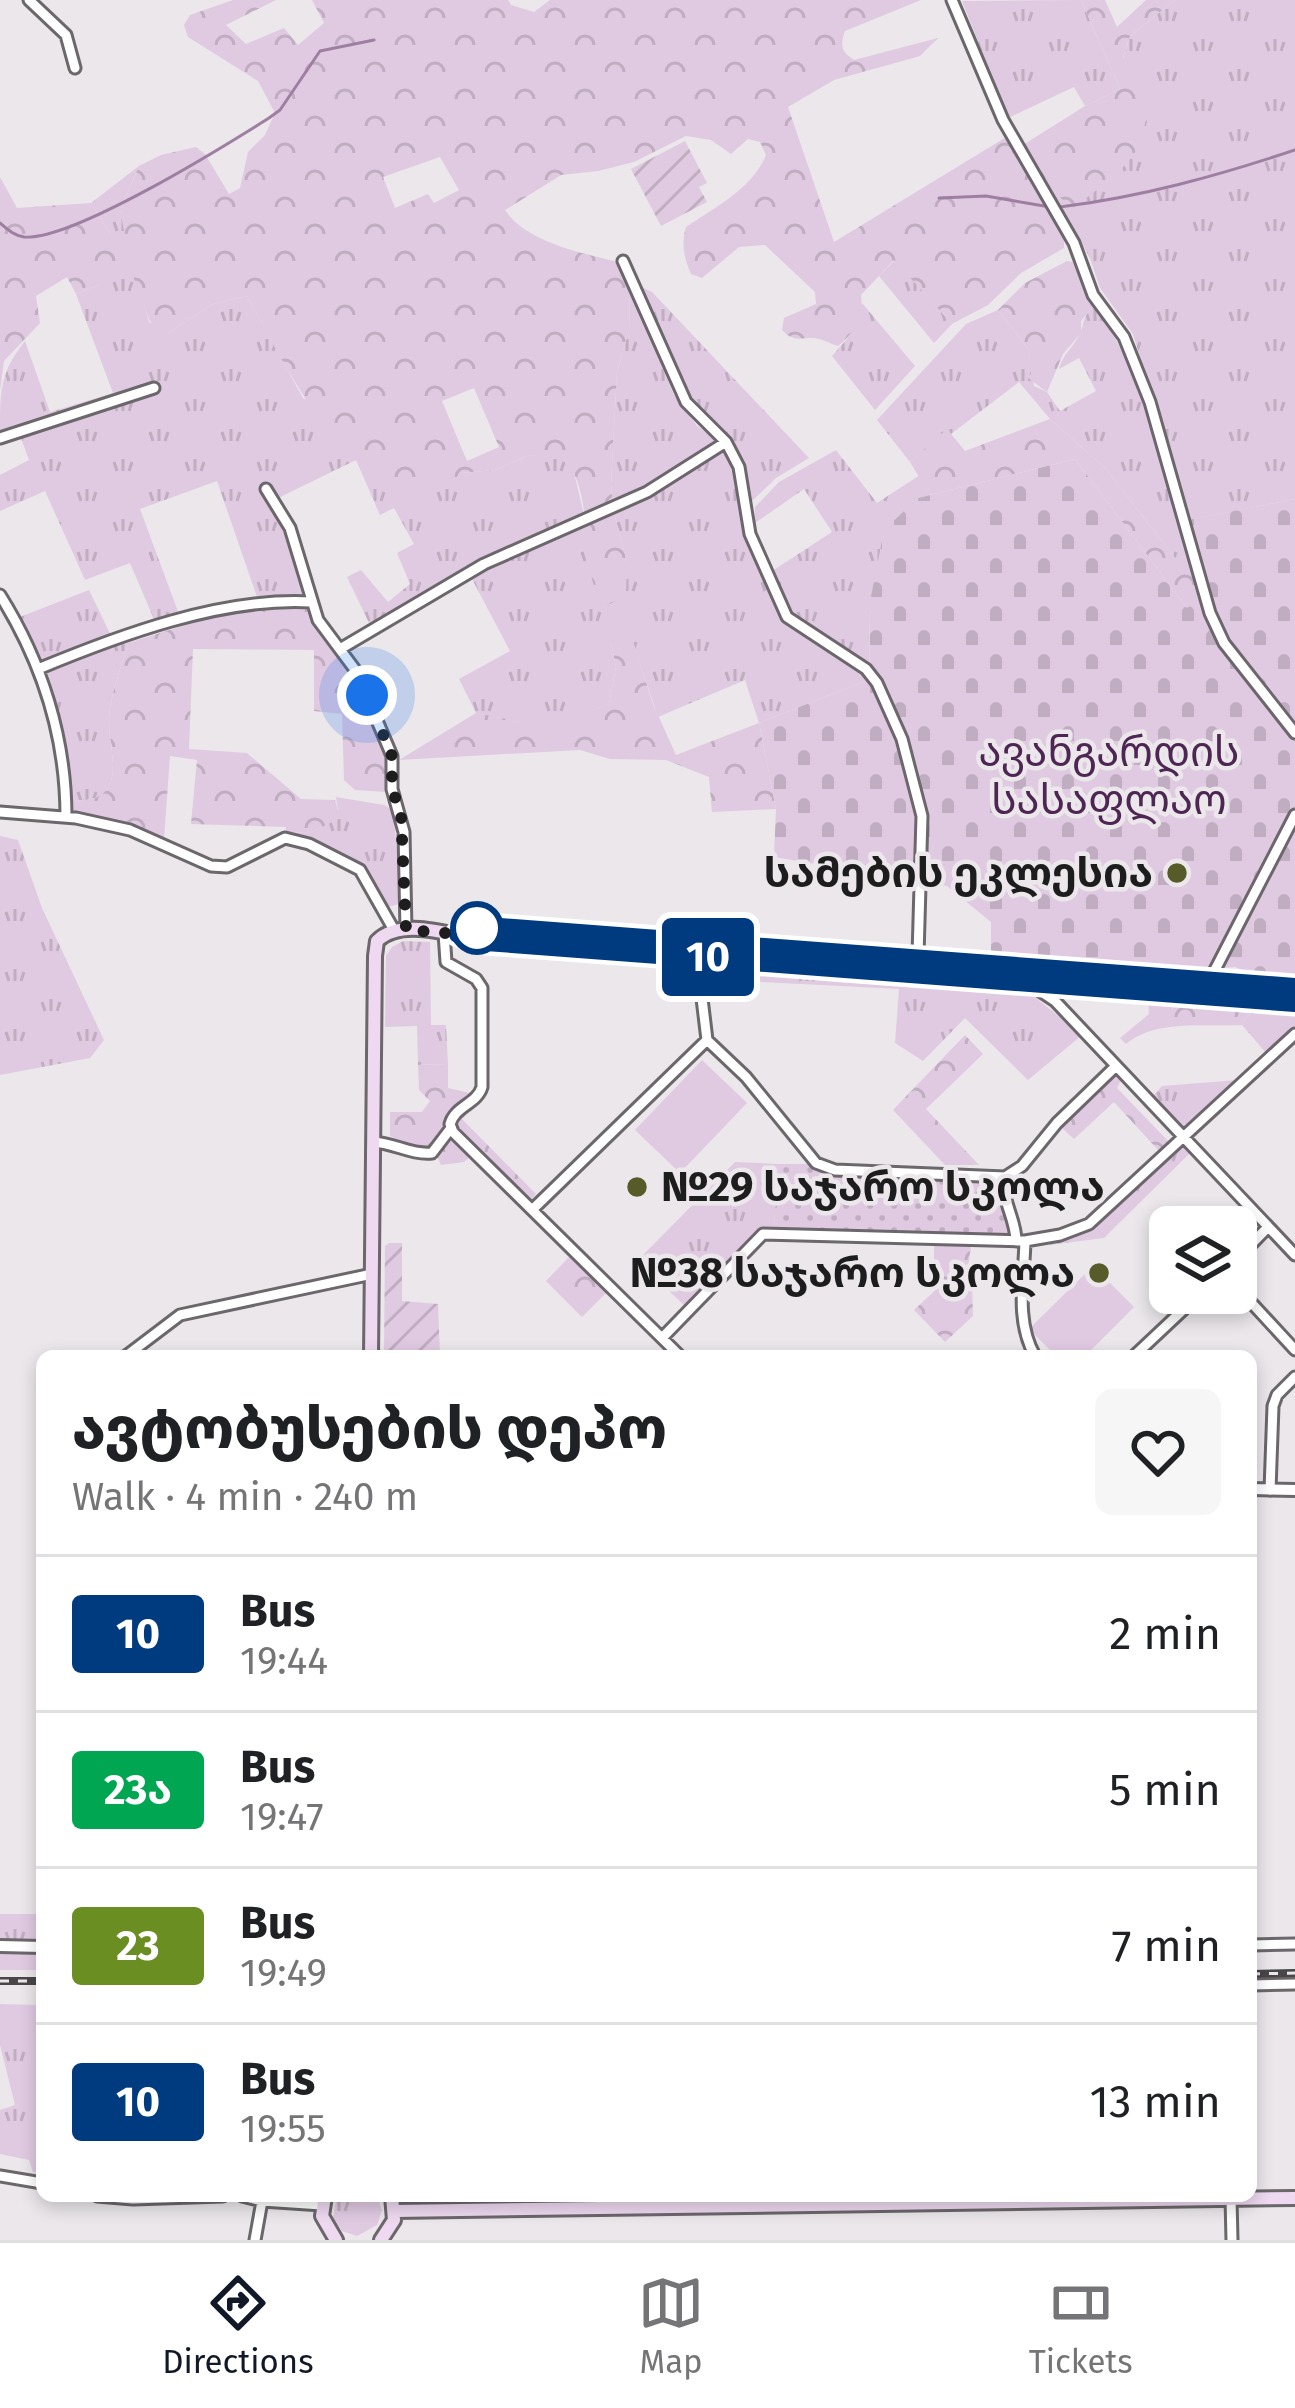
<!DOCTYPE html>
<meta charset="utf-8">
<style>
body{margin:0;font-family:"Fira Sans","Noto Sans Georgian",sans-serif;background:#f6f6f6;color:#202124;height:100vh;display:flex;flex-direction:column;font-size:45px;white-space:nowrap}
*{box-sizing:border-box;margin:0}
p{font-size:39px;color:#757577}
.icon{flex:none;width:66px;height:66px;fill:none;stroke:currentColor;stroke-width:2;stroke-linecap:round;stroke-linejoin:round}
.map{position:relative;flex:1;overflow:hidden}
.sheet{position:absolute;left:36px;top:1350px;width:1221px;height:852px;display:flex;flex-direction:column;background:#fff;border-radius:18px;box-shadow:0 6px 18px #0003}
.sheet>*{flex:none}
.badge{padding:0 24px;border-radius:9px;font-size:42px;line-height:78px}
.tools{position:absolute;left:1149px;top:1206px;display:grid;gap:24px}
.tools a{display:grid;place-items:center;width:108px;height:108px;border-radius:18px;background:#fff;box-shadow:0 6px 18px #0003;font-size:60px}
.you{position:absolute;width:60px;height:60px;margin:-30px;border:9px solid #fff;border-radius:50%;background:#1a73e8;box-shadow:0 0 0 18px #1a73e833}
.map>.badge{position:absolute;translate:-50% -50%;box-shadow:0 0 0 6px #fff}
.round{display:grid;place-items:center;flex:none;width:126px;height:126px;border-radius:18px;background:#f6f6f6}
.head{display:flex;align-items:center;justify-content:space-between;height:204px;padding:0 36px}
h1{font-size:57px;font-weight:800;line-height:90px}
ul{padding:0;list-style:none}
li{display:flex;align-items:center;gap:36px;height:156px;padding:0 36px;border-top:3px solid #e0e0e0}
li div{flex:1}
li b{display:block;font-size:45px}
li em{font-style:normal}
li .badge{min-width:132px;font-weight:700;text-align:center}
.tabs{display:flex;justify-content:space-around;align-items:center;height:168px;border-top:3px solid #e0e0e0;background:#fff;font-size:33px;color:#757577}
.tabs a{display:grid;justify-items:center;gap:6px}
.tabs .current{color:#111827}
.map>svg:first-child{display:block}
.grass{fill:url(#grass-tufts)}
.forest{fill:url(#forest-crowns);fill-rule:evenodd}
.cemetery{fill:url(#cemetery-stones)}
.park{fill:url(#park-dots)}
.garden{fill:url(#garden-furrows)}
.pitch{fill:#e0cae2}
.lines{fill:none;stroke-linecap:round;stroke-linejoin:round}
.stream{stroke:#9e7fa1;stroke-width:3}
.minor-casing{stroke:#6b676b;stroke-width:15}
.tertiary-casing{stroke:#6b676b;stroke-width:16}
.secondary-casing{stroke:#6b676b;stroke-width:18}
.minor{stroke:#fff;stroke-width:9}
.tertiary{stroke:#fff;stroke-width:10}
.secondary{stroke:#eed9f1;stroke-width:12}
.rail-casing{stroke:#484648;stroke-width:8}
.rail{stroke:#ebe7eb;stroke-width:3;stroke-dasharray:9;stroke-linecap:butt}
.line-casing{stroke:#fff;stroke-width:27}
.line{stroke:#003b80;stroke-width:18}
.walk{stroke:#1e1d1e;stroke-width:12;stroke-dasharray:0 21.6}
.poi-dot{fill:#575b29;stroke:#ebe7eb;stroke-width:4.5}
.stop-dot{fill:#fff;stroke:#003b80;stroke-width:6}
.labels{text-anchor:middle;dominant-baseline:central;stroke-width:9;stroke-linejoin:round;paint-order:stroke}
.park-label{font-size:42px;fill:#4e2653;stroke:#ebe7eb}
.poi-label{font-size:42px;font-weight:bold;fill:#1e1d1e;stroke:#ebe7eb;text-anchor:end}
</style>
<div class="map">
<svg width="1295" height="2240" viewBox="0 0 1295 2240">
<defs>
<pattern id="grass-tufts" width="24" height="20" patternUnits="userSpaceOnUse" patternTransform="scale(3)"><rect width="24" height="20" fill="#e0cae2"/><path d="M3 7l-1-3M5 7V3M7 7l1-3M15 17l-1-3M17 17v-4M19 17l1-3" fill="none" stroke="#c0adc1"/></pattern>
<pattern id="forest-crowns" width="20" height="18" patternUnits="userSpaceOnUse" patternTransform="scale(3)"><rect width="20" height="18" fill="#e0cae2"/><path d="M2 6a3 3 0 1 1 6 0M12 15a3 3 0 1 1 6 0" fill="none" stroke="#c0adc1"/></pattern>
<pattern id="cemetery-stones" width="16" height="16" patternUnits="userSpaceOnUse" patternTransform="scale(3)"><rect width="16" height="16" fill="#e0cae2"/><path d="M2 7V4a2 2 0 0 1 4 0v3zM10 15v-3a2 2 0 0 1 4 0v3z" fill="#c0adc1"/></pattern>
<pattern id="park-dots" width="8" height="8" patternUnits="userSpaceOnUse" patternTransform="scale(3)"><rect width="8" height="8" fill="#e0cae2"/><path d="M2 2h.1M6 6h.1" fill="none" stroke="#c0adc1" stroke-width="1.8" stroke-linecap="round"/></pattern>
<pattern id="garden-furrows" width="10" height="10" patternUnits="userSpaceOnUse" patternTransform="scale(3)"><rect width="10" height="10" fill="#e0cae2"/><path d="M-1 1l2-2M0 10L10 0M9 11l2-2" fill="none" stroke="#c0adc1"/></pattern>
</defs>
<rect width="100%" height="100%" fill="#ebe7eb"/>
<path class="grass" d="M1081,0L1120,89L1085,106L1074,87L1008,118L962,1Z
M1175,0H1295V499L1190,520L1133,334L1100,288L1090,258L1052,191L1073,207L1145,102L1123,58L1130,36Z
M139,166L120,211L149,322L168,333L213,304L247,296L303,398L460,473L495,470L529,455L565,458L573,468L584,515L502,550L380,620L369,623L347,577L361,570L388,602L410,584L397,553L414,544L394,508L380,515L356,460L270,502L295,559L303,598L257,597L217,481L140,509L180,617L156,624L130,563L85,580L45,491L0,511V475L29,460L17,427L0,433C0,391 0,372 25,341L50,412L113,393L76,294L99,285L110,234L91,203Z
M895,260L952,324L934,343L879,276Z
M637,285L652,292L809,458L776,478L752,501L731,441L684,393Z
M630,291L674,395L697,426L718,439L730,459L745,509L746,538L763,577L832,532L804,489L755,523L754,532L755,507L779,482L836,450L877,503L920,475L930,495L918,498L869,607L870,679L759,723L745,680L658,717L626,622L611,643L616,667L609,704L546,728L476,713L459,679L510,651L471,577L586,522L588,532L627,562L613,509L611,484L617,372L629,330Z
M862,303L915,366L875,410L832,356L847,339Z
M1093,306C1148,375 1163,472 1187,556L1176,559L1105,468L1050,419L1019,382L951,434L947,430L910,462L877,420L966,324L998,310L1029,350L1034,386L1047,392L1060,411L1096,391L1079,358L1059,369C1063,353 1075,346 1080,333C1086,320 1080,322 1093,306Z
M89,590L116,646L128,643C122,666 110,695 109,719C108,750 132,804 72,800L62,730L20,617Z
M336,797L384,805L393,810L402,903L388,907L363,866L314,842L286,833L312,832L339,818Z
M0,836L18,840L42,908L104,1040L90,1058L0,1075Z
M403,941L430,942L431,1025H446L448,1064L418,1065L417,1026L385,1027L386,956L392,947Z
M702,968L1030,987L1031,994L1082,1035L1028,1080L965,1018L923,1061L895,1043L899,989L703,979Z
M1262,1009L1295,1012V1027L1266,1053L1242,1025L1246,1017Z
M1238,1080L1184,1129L1152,1097L1162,1086Z
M1184,1147L1190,1153L1104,1238L1049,1245L1090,1230Z
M735,1162L778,1164L774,1229L757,1232L684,1305L637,1261Z
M0,1914H42V1970H0Z
M0,2004L38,2005L39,2038L42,2039V2174L33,2172L29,2160L0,2154V2110L15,2105L0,2045Z
M337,2196H377L382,2210L377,2225L357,2236L342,2231L333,2218Z"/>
<path class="forest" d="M233,0H276L226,25L246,44L284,28L298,45L324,23L312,0H508L511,5L534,12L550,0H921L845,31C840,45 841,52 854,60L938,38L920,56L834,80L788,107L834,242L1008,136L1064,234V248L1021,273L988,305L952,324L894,260L861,295C864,314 853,335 838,346C831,344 820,338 813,338C798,338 794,342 782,330L784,318L816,304L815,292L765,245L739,247L702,278L691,274C684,259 681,243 686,227C715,207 752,189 766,155L760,142L748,139L731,154L711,140L686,136L634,162L598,171L561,175L505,210C526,242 582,253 618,262L630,291L629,330L617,372L611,484L613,509L627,562L626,597L604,606C575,564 598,501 565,459L529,455L495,470L460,473C450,485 441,485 426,487C347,500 279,353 247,296L213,304L168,333C142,328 150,305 136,288L120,211L139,166L161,155L196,147L205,154L229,194L240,188L248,152L265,135L275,113L258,81L188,37L184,25L190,15ZM440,157L459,190L434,203L428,194L395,208L383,177ZM474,388L499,447L467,461L442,401Z
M1081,0H1105L1117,27L1146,0H1175L1130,36L1123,57C1130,71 1141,87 1145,101C1158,151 1106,183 1073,208L1052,191L1023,145L1085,106L1120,89Z
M0,177L17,208L91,203L110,234L119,266L99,285L76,294L67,277L36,296L40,323L4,361L0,391Z
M1067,261L1073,262L1093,306L1081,321V333L1063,354L1047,392L1027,377L1031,374L1029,350L998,310L1025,283Z
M1050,419L1105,468L1176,559L1187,556L1200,599L1187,608L1075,459L930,495L910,462L947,429L965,451Z
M276,603L307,609L321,637L348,668L385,753L386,792L355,790L344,780L342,714L314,711V650L193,649L189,749L247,753L301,799L335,800L340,818L312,832L286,833V827L191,824L197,760L170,756L164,839C136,822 104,818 71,813L72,800C132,804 108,750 109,719C110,695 122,666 128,643L214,616Z
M627,622L653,704L676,755L759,723L776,809L712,812L709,777L666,760L610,759L580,750L399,760L476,713L546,727L609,704L616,667L611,643L616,626Z
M1148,998L1262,1009L1246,1017L1242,1025C1204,1027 1156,1019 1126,1044L1120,1038L1149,1014Z
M965,1035L983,1054L926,1109L979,1165H945L893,1110Z
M448,1064V1088L470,1093L476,1104L462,1119L536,1194L524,1208L471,1156L464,1162L441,1165L433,1148L419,1149L390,1136V1112H422L430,1101L419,1090L418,1065Z
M1116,1074L1121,1080L1117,1088L1169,1142L1159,1151L1114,1102L1074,1139L1063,1129V1123Z
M934,1245H971L966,1285L972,1286L973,1316L945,1342L914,1310L941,1285L934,1269Z
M570,1256L607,1292L582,1317L546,1281Z"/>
<path class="cemetery" d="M1075,459L1187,608L1200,598L1178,522L1295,499V981L1265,979L1235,967L1183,971L991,956V922L947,886L774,857L776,809L759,723L870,679L869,607L884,530L918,498Z"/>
<path class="park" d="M778,1164H821L827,1170L970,1172L1007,1215L1011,1239L774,1229Z"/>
<path class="garden" d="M685,141L707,183L699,187L707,202L661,226L631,169Z
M389,1243H402V1301L438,1304L440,1356H384L385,1246Z"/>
<path class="pitch" d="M702,1060L747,1103L680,1173L635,1130Z
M1093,1266L1134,1307L1085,1356H1056L1029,1329Z"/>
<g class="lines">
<path class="stream" d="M939,198L986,196L1044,206
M1060,207C1141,197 1217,176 1295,150
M0,223C7,229 13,235 24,237C72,241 223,147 269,118L280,110L320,51L374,40"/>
<defs>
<path id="minor" d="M29,0L66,35L75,68
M952,0L1003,120L1074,243L1093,295L1124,337L1150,402L1210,613L1224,643L1295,733
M623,261L686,402L726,442L739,467L750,534L787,617L866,669L877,683L902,739L922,816L918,956
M0,438L154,388
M266,489L290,528L318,620L356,671L392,756V789L404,832L406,930
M0,595C42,662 66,738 66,817
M340,649L484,564L647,492L726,442
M38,669C120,635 222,597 311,602
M0,812L76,818L130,830L211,866L227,867L285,838L309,844L360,870L394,930
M444,933L446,962L476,979L482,988V1087C477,1104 455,1106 450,1124L453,1132L680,1356
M1040,966L1037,989L1055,1001L1295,1255
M1202,995L1295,815
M707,1040L746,1077L816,1163L835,1170L1005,1177L1022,1166L1057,1123L1116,1066
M373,1142C394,1143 411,1155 432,1153L451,1128
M1005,1177C1000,1199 1016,1218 1016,1241
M533,1209L707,1040L695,940
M1025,1241C1024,1279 1015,1321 1035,1356
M1236,1260L1268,1227
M1236,1286L1295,1350
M662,1338L763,1234L1025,1241L1060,1235L1089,1224L1295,1034
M126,1356L180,1315L372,1274
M1134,1356L1201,1293
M1270,1490L1273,1406L1277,1395L1295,1377
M1251,1945L1295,1944
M1251,1985L1295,1984
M0,2176L42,2183
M97,2196L133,2199L223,2196
M242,2196L262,2201
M1231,2198L1232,2240
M255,2240L262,2201L322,2205"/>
<path id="tertiary" d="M1251,1489L1295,1490
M0,1946L42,1947"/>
<path id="secondary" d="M459,934L487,926L978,960L1295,987
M371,1356L375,956L377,941C402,916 456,936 486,942L1295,1003
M325,2196L322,2216L336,2240
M395,2211L1295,2198
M381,2240L394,2220L392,2196"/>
</defs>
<use href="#minor" class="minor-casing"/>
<use href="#tertiary" class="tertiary-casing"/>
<use href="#secondary" class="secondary-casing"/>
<use href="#minor" class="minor"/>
<use href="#tertiary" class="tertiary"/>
<use href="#secondary" class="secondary"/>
<defs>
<path id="rail" d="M1251,1974L1295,1973
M0,1981H42"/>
</defs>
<use href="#rail" class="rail-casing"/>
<use href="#rail" class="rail"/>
</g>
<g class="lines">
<defs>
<path id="line" d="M1295,987L487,926L458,934L486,942L1295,1003"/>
</defs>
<use href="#line" class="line-casing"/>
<use href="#line" class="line"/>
<path class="walk" d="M367,695L392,756V789L401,814L406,930L458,934L477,928"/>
</g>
<g class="poi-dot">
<circle cx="1177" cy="873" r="12"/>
<circle cx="637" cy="1187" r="12"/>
<circle cx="1099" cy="1273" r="12"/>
</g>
<circle class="stop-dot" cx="477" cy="928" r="24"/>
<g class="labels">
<g class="park-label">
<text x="1109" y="752">ავანგარდის<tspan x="1109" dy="48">სასაფლაო</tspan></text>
</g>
<g class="poi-label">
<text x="1153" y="873">სამების ეკლესია</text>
<text x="661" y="1187" text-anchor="start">№29 საჯარო სკოლა</text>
<text x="1075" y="1273">№38 საჯარო სკოლა</text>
</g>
</g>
</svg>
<div class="tools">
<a><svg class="icon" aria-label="layers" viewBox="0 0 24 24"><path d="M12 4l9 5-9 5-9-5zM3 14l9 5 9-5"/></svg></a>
</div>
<div class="you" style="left:367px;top:695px"></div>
<b class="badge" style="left:708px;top:957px;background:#003b80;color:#fff">10</b>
<section class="sheet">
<div class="head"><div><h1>ავტობუსების დეპო</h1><p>Walk · 4 min · 240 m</p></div><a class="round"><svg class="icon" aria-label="heart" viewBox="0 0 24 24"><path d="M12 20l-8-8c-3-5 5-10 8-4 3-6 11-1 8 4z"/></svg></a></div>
<ul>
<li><span class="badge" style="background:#003b80;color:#fff">10</span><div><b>Bus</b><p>19:44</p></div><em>2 min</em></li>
<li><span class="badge" style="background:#00a651;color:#fff">23ა</span><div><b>Bus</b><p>19:47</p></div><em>5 min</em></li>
<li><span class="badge" style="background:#6b8e23;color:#fff">23</span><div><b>Bus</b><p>19:49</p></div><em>7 min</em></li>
<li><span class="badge" style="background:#003b80;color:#fff">10</span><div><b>Bus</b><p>19:55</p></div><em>13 min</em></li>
</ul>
</section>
</div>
<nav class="tabs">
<a class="current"><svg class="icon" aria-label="directions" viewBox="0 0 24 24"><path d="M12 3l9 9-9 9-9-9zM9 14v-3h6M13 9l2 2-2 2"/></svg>Directions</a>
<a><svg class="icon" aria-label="map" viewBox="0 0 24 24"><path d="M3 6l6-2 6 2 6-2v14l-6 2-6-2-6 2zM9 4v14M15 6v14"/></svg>Map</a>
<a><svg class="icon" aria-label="tickets" viewBox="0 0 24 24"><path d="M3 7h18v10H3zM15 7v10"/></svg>Tickets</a>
</nav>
